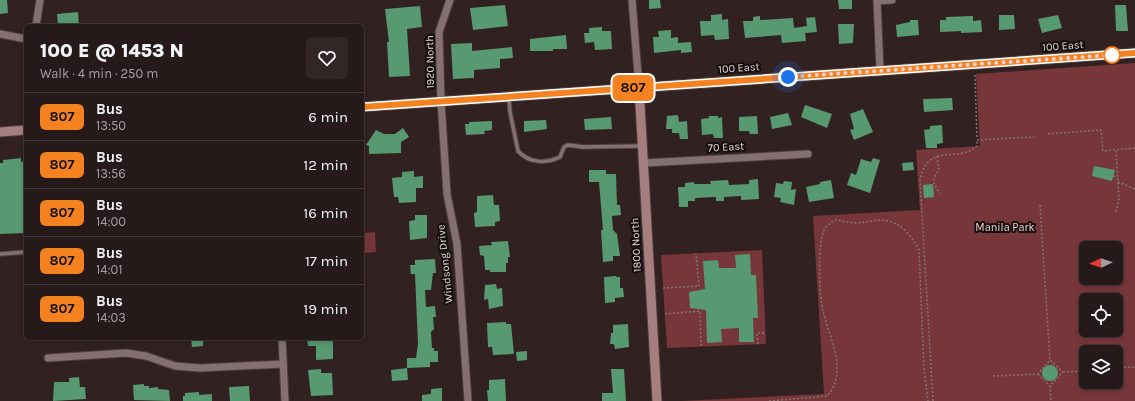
<!DOCTYPE html>
<meta charset="utf-8">
<style>
body{margin:0;font-family:Karla,sans-serif;background:#322626;color:#f1f3f6;height:100vh;display:flex;flex-direction:column;font-size:15px;white-space:nowrap}
*{box-sizing:border-box;margin:0}
p{font-size:13px;color:#a4a0a2}
.icon{flex:none;width:22px;height:22px;fill:none;stroke:currentColor;stroke-width:2;stroke-linecap:round;stroke-linejoin:round}
.map{position:relative;flex:1;overflow:hidden}
.drawer{position:absolute;left:24px;top:24px;width:340px;height:316px;display:flex;flex-direction:column;background:#261919;border-radius:6px;box-shadow:0 2px 6px #0003,0 0 0 1px #423838}
.drawer>*{flex:none}
.badge{padding:0 8px;border-radius:6px;font-size:14px;line-height:26px}
.needle{width:26px;rotate:266deg}
.tools{position:absolute;left:1079px;top:241px;display:grid;gap:8px}
.tools a{display:grid;place-items:center;width:44px;height:44px;border-radius:6px;background:#261919;box-shadow:0 2px 6px #0003,0 0 0 1px #423838;font-size:20px}
.you{position:absolute;width:20px;height:20px;margin:-10px;border:3px solid #fff;border-radius:50%;background:#1a73e8;box-shadow:0 0 0 6px #1a73e833}
.map>.badge{position:absolute;translate:-50% -50%;box-shadow:0 0 0 2px #fff}
.round{display:grid;place-items:center;flex:none;width:42px;height:42px;border-radius:6px;background:#322626}
.overview{display:flex;align-items:center;justify-content:space-between;height:68px;padding:0 16px}
h1{font-size:19px;font-weight:800;line-height:30px}
ul{padding:0;list-style:none}
li{display:flex;align-items:center;gap:12px;height:48px;padding:0 16px;border-top:1px solid #423838}
li div{flex:1}
li b{display:block;font-size:15px}
li em{font-style:normal}
li .badge{min-width:44px;font-weight:700;text-align:center}
.map>svg:first-child{display:block}
.green{fill:#77373a;fill-rule:evenodd}
.building{fill:#579971}
.lines{fill:none;stroke-linecap:round;stroke-linejoin:round}
.lane-casing{stroke:#4d3f40;stroke-width:5.5}
.street-casing{stroke:#4d3f40;stroke-width:9}
.secondary-casing{stroke:#4d3f40;stroke-width:11}
.path{stroke:#847575;stroke-width:1.5;stroke-dasharray:2 2;stroke-linecap:butt}
.lane{stroke:#847070;stroke-width:3.5}
.street{stroke:#847070;stroke-width:7}
.secondary{stroke:#a67e7e;stroke-width:9}
.line-casing{stroke:#fff;stroke-width:9}
.line{stroke:#f58220;stroke-width:6}
.walk{stroke:#e2d6d6;stroke-width:4;stroke-dasharray:0 7.2}
.stop-dot{fill:#fff;stroke:#f58220;stroke-width:2}
.labels{text-anchor:middle;dominant-baseline:central;stroke-width:4;stroke-linejoin:round;paint-order:stroke}
.street-label{font-size:11px;fill:#e2d6d6;stroke:#140d0d}
.park-label{font-size:11px;fill:#fbd0d0;stroke:#140d0d}
</style>
<div class="map">
<svg width="1135" height="401" viewBox="0 0 1135 401">
<rect width="100%" height="100%" fill="#322121"/>
<path class="green" d="M1135,63V401H682L824,394L813,216L920,210L916,150L980,146L976,74ZM1086,248H1116V278H1086ZM1086,300H1116V330H1086ZM1086,352H1116V382H1086Z
M375,232L376,252L365,253L363,233Z
M762,250L766,344L667,348L661,255Z"/>
<path class="building" d="M0,0H7L8,13L0,14Z
M649,0H660L661,8L649,9Z
M838,0H852V9H839Z
M505,5L508,26L473,30L470,8Z
M1115,5H1126L1128,31H1116Z
M420,6L422,27L407,29L410,76L389,77L387,42H389L385,9Z
M78,12L79,26H58L57,14Z
M722,14V20L728,19L729,39L715,40L714,35L701,36L700,21H711V15Z
M999,15H1014L1015,29L999,30Z
M1058,15L1062,28L1042,33L1038,19Z
M760,16V20L793,18L794,28L807,26L806,18L815,17L817,32L805,33L806,41L782,43L781,35L745,38L743,21H753V17Z
M973,16V21L981,20L982,32L961,33V31L940,32V20H946V17Z
M910,20H918L919,35L897,37L896,25L910,22Z
M838,24H854L853,43L839,44Z
M602,27V31H611L612,49L595,50L594,42L585,43L584,33H589V28Z
M671,30V38L678,37V43L691,42L692,52L681,53V50L654,53L653,37H659L658,31Z
M566,35L567,49H553V51H530V39Z
M472,43V51L512,47L513,58L500,59V68L474,70V78L453,79L451,44Z
M952,98L953,110L924,112L923,99Z
M805,105L832,114L827,128L801,117Z
M863,109L873,132L854,140L850,130L854,129L850,114Z
M788,113L792,125L772,129L770,117Z
M678,115L679,122L687,121L688,139H680L679,133H672V129H666L667,116Z
M709,116H718V118L722,117L723,138H714L713,134L702,135L701,119L709,118Z
M757,116L758,134H750L749,131H739V117Z
M611,117L612,129L585,130L584,119Z
M546,120L547,129L524,132V121Z
M492,121V130L484,131L485,134L466,135L465,124H469V122Z
M942,125L943,143L937,144V148H926L924,130L930,129V126Z
M403,128L409,137L401,142V153L369,154V146L366,145L376,130L384,134H395Z
M21,158V162L26,161V233L0,234V163H3V160Z
M873,158L880,160L870,193L847,185L851,173L856,175L861,159L871,162Z
M913,162L914,170L903,171L902,163Z
M1094,166L1115,170L1112,181L1092,176Z
M589,170H606V174H616L617,205H620L621,215L612,216L613,230L617,234L620,256H613V261L603,262L601,230H603L599,182H589Z
M414,171V177L423,176V188H416V202L399,203L398,197H394L392,178L402,177V172Z
M758,179L759,199L741,200V196L724,197V201H716V197L695,198V201H688V207H679L678,187H685V183L694,182V184H711L710,181L728,180L729,185L749,184V180Z
M831,180L834,198L809,202L806,187L820,184V182Z
M784,181L792,182L791,190L796,189L794,205L780,202L781,198L774,197L776,183L783,184Z
M933,184L934,197L924,198L923,185Z
M493,195L494,205H499L500,221L495,222V226L475,227L474,213L477,212V196Z
M415,215H427V238L410,240L409,221L415,220Z
M508,241L510,257H508V263H506V272H490V270H485L484,256L480,255L479,246L492,245L491,242Z
M750,254L751,275H756L758,318H753L754,342H739V328L721,329L722,342L707,343L706,310L690,308L689,292L705,289L703,261L718,260L719,268H736L735,255Z
M435,259L436,273H433L431,290H425L426,307L435,306L436,317H433L434,329L431,332L432,348H434V351H438V362H430V367L407,368V358H416L418,344L415,274H411L410,265H415V260Z
M616,276V277H620V288H623L624,297L615,298V302L605,303L604,277Z
M496,284L497,289L502,288L503,306L489,309L488,299L484,300L485,285Z
M506,322V324H511L514,354L493,355L492,347H488L487,323Z
M628,324L629,347L615,349L614,344H610L611,333H613V325Z
M191,338H203V346L192,347Z
M307,338H333V359L316,360V346H308Z
M527,351V360L517,361L516,352Z
M1042 373a8 8 0 1 1 16 0a8 8 0 1 1-16 0Z
M407,368L408,380L392,381L391,370Z
M321,369V373H332L333,395L311,396L308,370Z
M611,369H624L626,401H602V393H613Z
M79,377L80,387H85L86,399L53,401L54,382H69V378Z
M505,379L506,401H488L487,390H489V380Z
M144,384V386H149V388L158,387V389L169,390L170,401L134,400L133,385Z
M249,386L250,401H230L229,387Z
M442,388V401H422V395L431,394V389Z
M199,392V395L212,394V401H183V396H185V393Z"/>
<g class="lines">
<defs>
<path id="lane" d="M509,98L510,112L518,151C529,163 545,164 560,157L564,147L568,145L583,147L642,146
M0,254L26,252"/>
<path id="street" d="M450,0L439,32L441,101L447,194L457,244L468,401
M632,0L639,87
M877,0L880,70
M877,1L892,0
M36,26L40,0
M0,34L26,39
M644,163L808,154
M282,338L285,401
M48,358L126,353L146,356L175,366L200,368L283,364"/>
<path id="secondary" d="M639,87L657,401
M362,107L1135,53
M0,132L26,130"/>
</defs>
<use href="#lane" class="lane-casing"/>
<use href="#street" class="street-casing"/>
<use href="#secondary" class="secondary-casing"/>
<path class="path" d="M975,75L977,139
M1048,134L1101,130L1103,151L1135,148
M937,156L939,170C931,181 933,183 940,194
M1113,176L1118,177
M1118,182L1135,189
M1040,205L1050,360
M1116,212L1119,200L1116,151
M663,288L699,286L696,253
M665,314L700,311L701,346
M758,344L757,333H765
M1116,368L1135,367
M1063,372L1086,371
M1038,374L1050,386
M993,376L1038,374L1050,360L1063,372L1050,386L1051,401
M769,401L827,396C849,372 829,337 823,311C819,294 817,243 825,228C827,225 831,223 834,220C842,220 849,223 856,223C865,223 873,220 881,220C899,220 912,236 919,250L924,369L928,401
M933,401L920,180C928,141 957,164 977,146V140L1034,137"/>
<use href="#lane" class="lane"/>
<use href="#street" class="street"/>
<use href="#secondary" class="secondary"/>
</g>
<g class="lines">
<defs>
<path id="line" d="M362,107L1135,53"/>
</defs>
<use href="#line" class="line-casing"/>
<use href="#line" class="line"/>
<path class="walk" d="M788,77L1112,55"/>
</g>
<circle class="stop-dot" cx="1112" cy="55" r="8"/>
<g class="labels">
<g class="street-label">
<text transform="translate(1063 46) rotate(-4)">100 East</text>
<text transform="translate(430 62) rotate(-91)">1920 North</text>
<text transform="translate(739 68) rotate(-4)">100 East</text>
<text transform="translate(726 147) rotate(-3)">70 East</text>
<text transform="translate(636 245) rotate(-93)">1800 North</text>
<text transform="translate(445 264) rotate(-96)">Windsong Drive</text>
</g>
<g class="park-label">
<text x="1005" y="227">Manila Park</text>
</g>
</g>
</svg>
<div class="tools">
<a><svg class="needle" viewBox="-14 -14 28 28"><path d="M0-13l5 13h-10z" fill="#e53935"/><path d="M0 13l5-13h-10z" fill="#a4a0a2"/></svg></a>
<a><svg class="icon" aria-label="locate" viewBox="0 0 24 24"><circle cx="12" cy="12" r="6"/><path d="M12 2v4M12 18v4M2 12h4M18 12h4"/></svg></a>
<a><svg class="icon" aria-label="layers" viewBox="0 0 24 24"><path d="M12 4l9 5-9 5-9-5zM3 14l9 5 9-5"/></svg></a>
</div>
<div class="you" style="left:788px;top:77px"></div>
<b class="badge" style="left:633px;top:88px;background:#f58220;color:#111">807</b>
<section class="drawer">
<div class="overview"><div><h1>100 E @ 1453 N</h1><p>Walk · 4 min · 250 m</p></div><a class="round"><svg class="icon" aria-label="heart" viewBox="0 0 24 24"><path d="M12 20l-8-8c-3-5 5-10 8-4 3-6 11-1 8 4z"/></svg></a></div>
<ul>
<li><span class="badge" style="background:#f58220;color:#111">807</span><div><b>Bus</b><p>13:50</p></div><em>6 min</em></li>
<li><span class="badge" style="background:#f58220;color:#111">807</span><div><b>Bus</b><p>13:56</p></div><em>12 min</em></li>
<li><span class="badge" style="background:#f58220;color:#111">807</span><div><b>Bus</b><p>14:00</p></div><em>16 min</em></li>
<li><span class="badge" style="background:#f58220;color:#111">807</span><div><b>Bus</b><p>14:01</p></div><em>17 min</em></li>
<li><span class="badge" style="background:#f58220;color:#111">807</span><div><b>Bus</b><p>14:03</p></div><em>19 min</em></li>
</ul>
</section>
</div>
